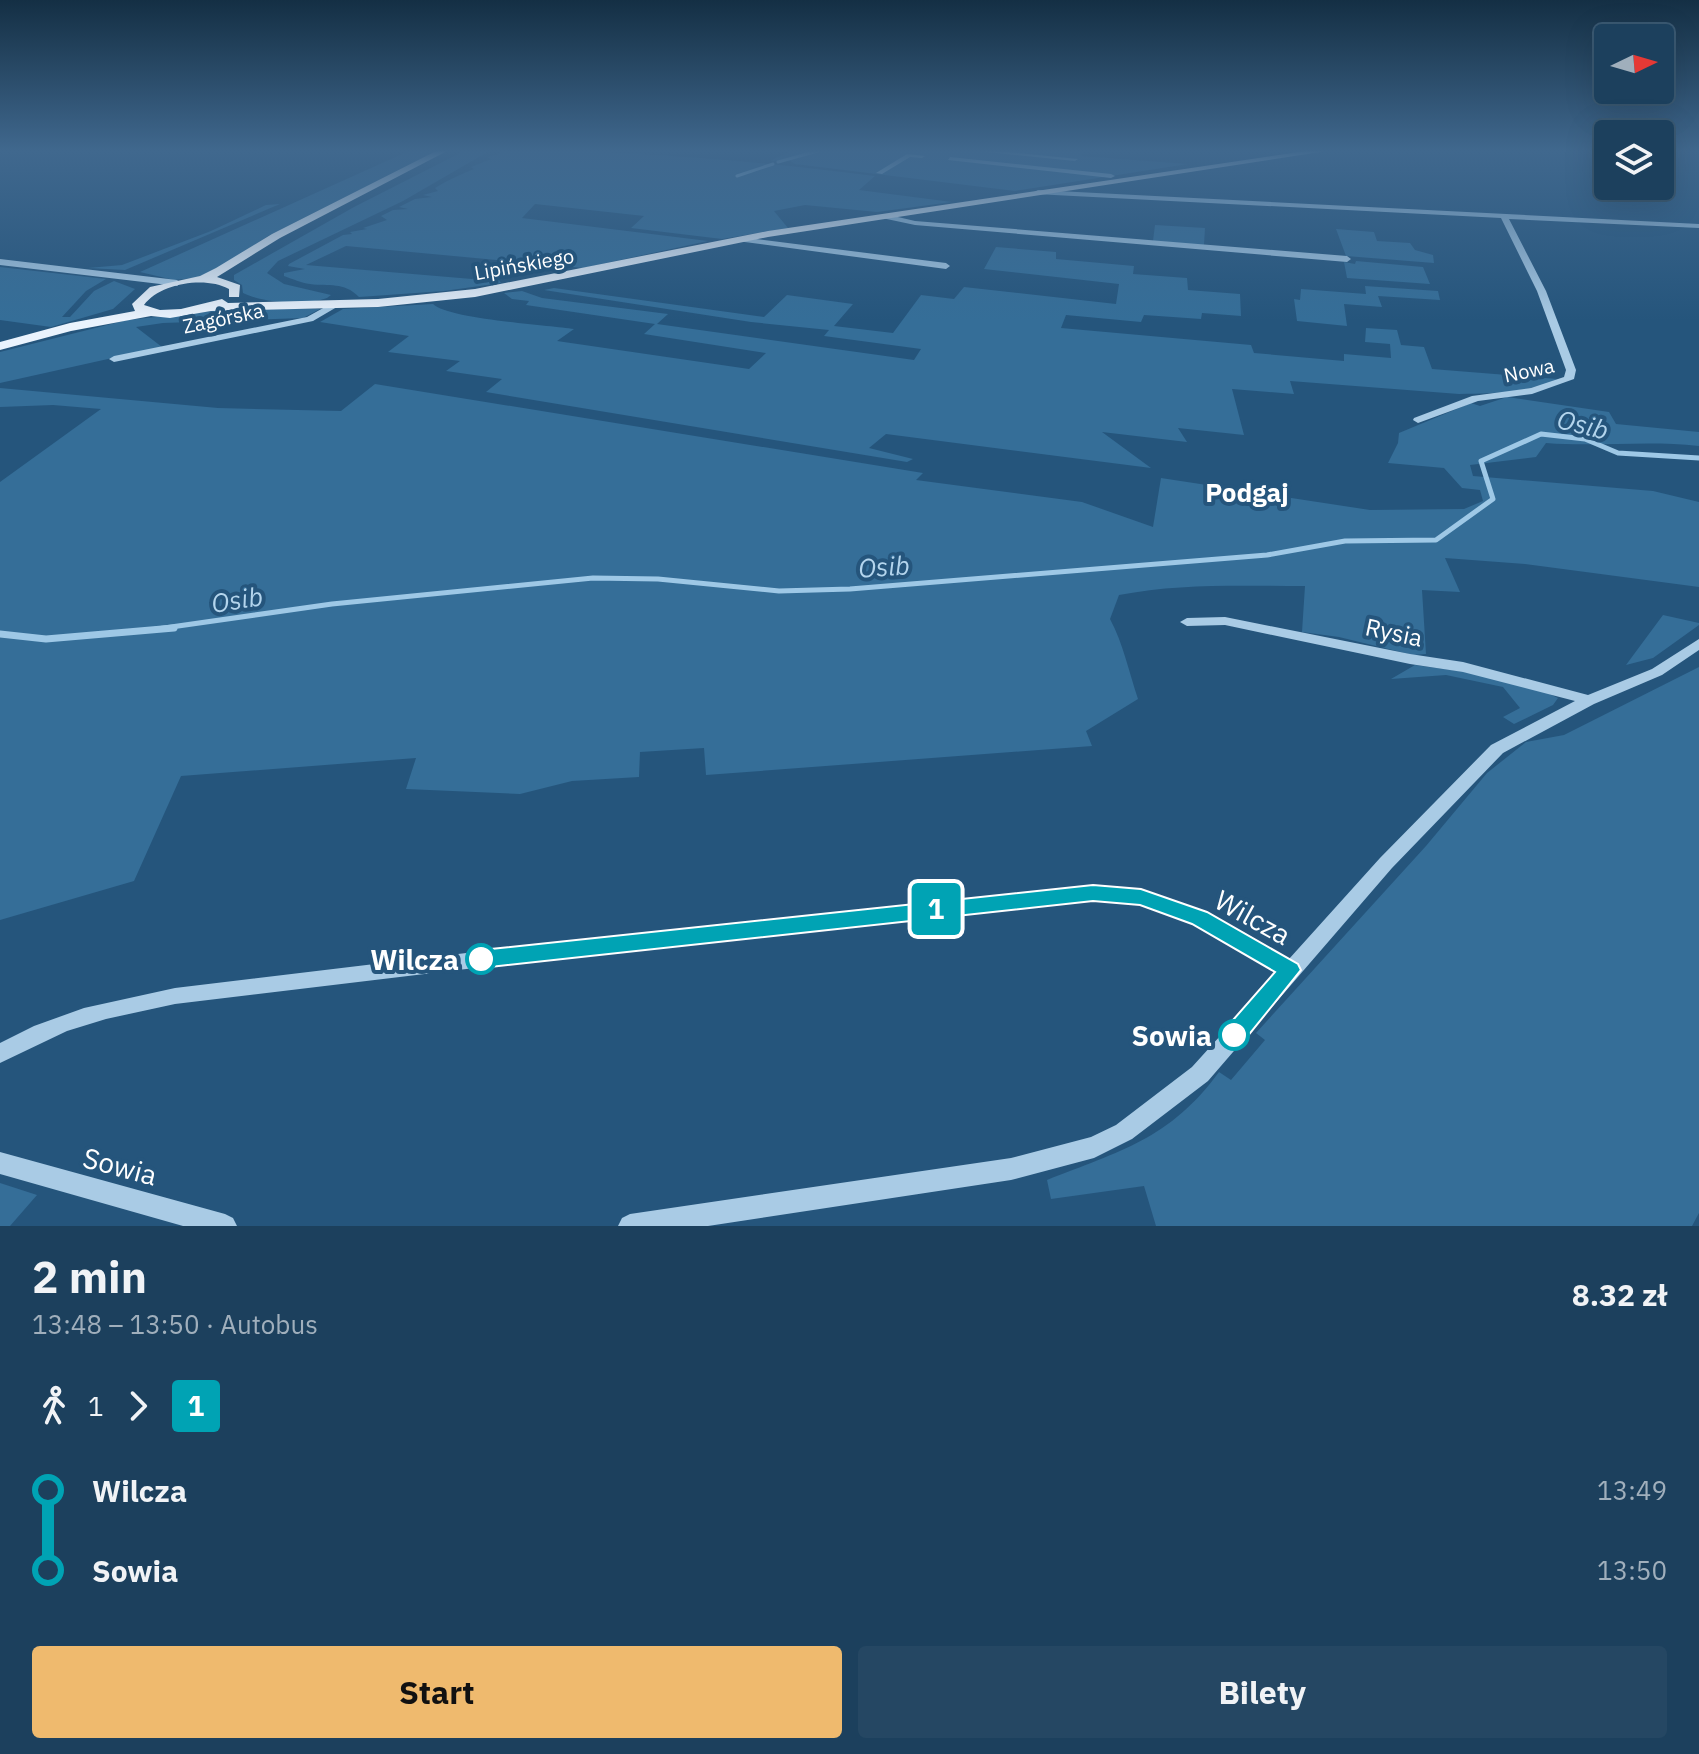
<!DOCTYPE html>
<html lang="pl">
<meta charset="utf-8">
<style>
body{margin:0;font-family:"IBM Plex Sans",sans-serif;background:#254763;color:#f1f3f6;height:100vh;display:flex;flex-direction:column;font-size:30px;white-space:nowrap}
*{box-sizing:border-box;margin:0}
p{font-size:26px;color:#a0afbc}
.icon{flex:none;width:44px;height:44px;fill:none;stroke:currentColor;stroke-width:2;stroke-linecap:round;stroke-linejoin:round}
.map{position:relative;height:1226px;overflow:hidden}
.details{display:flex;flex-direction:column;background:#1c405d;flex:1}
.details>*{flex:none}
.badge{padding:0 16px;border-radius:6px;font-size:28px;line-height:52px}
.needle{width:52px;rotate:85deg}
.controls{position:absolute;left:1594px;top:24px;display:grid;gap:16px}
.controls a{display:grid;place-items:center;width:80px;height:80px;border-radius:8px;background:#1c405d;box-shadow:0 8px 32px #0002,0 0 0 2px #3a5972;font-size:40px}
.map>.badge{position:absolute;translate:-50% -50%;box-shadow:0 0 0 4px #fff}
.legs{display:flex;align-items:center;gap:12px;height:88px;padding:0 32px;font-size:26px}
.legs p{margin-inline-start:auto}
.head{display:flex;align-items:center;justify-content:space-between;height:136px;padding:0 32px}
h1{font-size:44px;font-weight:700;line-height:60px}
.primary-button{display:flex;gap:16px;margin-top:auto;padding:16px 32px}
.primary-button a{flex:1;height:92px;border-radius:8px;background:#efba6e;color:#111;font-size:32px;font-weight:700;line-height:92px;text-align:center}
.primary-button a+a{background:#254763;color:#f1f3f6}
ul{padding:0 32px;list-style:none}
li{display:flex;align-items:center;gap:28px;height:80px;font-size:30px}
li i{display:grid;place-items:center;width:12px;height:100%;margin:0 10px;background:currentColor}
li i::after{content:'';width:20px;height:20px;margin:-10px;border:6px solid;border-radius:50%;background:#1c405d}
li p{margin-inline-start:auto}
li:first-child i{background:linear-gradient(#0000 50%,currentColor 0)}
li:last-child i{background:linear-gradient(currentColor 50%,#0000 0)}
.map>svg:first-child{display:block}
.green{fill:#356e98}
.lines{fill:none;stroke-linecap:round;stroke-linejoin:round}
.stream-far2{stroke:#9ec8e6;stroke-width:3}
.stream-far1{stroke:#9ec8e6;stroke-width:5}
.stream{stroke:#9ec8e6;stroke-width:7}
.minor{fill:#a9cbe5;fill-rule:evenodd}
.major{fill:#eaf3fd;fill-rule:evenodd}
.line-1{fill:#00a3b4;stroke:#fff;stroke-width:2}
.stop-1-dot{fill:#fff;stroke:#00a3b4;stroke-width:4}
.labels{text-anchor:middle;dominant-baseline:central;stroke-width:8;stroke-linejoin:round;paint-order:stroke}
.far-street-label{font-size:20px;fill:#fff;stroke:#25557c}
.street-label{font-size:24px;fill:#fff;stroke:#25557c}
.water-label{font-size:26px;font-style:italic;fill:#b4d5ed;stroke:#25557c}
.neighbourhood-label{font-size:26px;font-weight:bold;fill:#fff;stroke:#25557c}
.near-street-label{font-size:28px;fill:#fff;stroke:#25557c}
.near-stop-label{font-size:28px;font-weight:bold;fill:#fff;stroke:#25557c;text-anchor:end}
</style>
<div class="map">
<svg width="1699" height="1226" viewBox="0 0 1699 1226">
<rect width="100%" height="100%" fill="#25557c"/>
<path class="green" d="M411,150H438L268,236L218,269L195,278L174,280L140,272Z
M466,150H491L403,201L278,261L267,273L284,284L331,295L327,298C306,306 263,303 243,293L242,285L234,280V275L354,207Z
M499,150C626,150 749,160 875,176L859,190L952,202L877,212L805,205L774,211L788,228L722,239L631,228L644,216L535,204L522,218L708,241L583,268L346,246L306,265L472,279L494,273L501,283L444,291L359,297C343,281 330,287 310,284C301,283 293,279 284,276V273L305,269L288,266L289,264L343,235L352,234L350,232L367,229L363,228L387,220L381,216L393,210L408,209L399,207L415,199L432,197L423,195L438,191L435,188C448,180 461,174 474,169L471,167L491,159L487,157L503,153L497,151Z
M774,150H1084L1081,156L1188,164L1015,191L795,164L789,160L770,161L790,151Z
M280,204L125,270L88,268L122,265L211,231L266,205Z
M1155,225L1205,228L1204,245L1153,241Z
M1336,229L1374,232L1377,241L1410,243L1415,250L1433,255L1434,263L1346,256Z
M996,247L1056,252V259L1134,266L1133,274L1187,278L1188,290L1240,294L1241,316L1202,313L1201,319L1144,315L1141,322L1066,315L1061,328L1251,345L1254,353L1344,361V354L1391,358L1390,344L1365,342L1366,328L1397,330L1401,345L1424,347L1432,369L1557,379C1529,393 1490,394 1459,394L1290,381L1294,394L1232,389L1244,435L1178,428L1187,442L1102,432L1151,468L886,434L869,448L913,459L907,462L486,392L502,379L446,371L460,361L388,352L409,336L320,322L343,309L433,304C448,319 547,325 574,329L557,341L749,369L766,353L644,334L655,324L526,305L529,301L512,299L504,293L522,291L542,298L668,314L657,324L914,360L921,349L824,336L829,330L751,322L544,290L554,288L764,317L787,295L853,304L834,326L893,333L921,295L954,299L964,287L1116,304L1119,284L984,269Z
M1356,261L1423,267L1430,284L1347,278L1344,262L1355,264Z
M0,267L106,279L86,291L62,317H70L94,291L114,281L135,289L113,309L51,327L0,320Z
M1365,286L1438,291L1440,300L1378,296L1382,307L1344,304L1347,326L1297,321L1294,299L1300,300L1301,289L1366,294Z
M234,309H320L303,318L163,323L136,327L162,347L0,383V352L127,320Z
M375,384L923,473L916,480L1082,502L1153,527L1161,478L1370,510L1464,509L1483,501L1480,490L1462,488L1444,468L1388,463L1398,443L1399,433L1471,403L1480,406L1507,397L1609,412L1616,424L1699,432V446C1648,440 1598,447 1546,443L1536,457L1470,465L1473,476L1653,491L1699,502V587L1525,564L1445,558L1460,592L1422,590L1426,654L1413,655L1339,637L1302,632L1305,586C1243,586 1180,583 1119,595L1110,619C1123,643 1129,672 1138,699L1086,731L1092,746L706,775L704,748L640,752L639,777L572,781L520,794L406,789L416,758L181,776L134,881L0,920V482L101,409L53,405L0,407V388L218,408L341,411Z
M1663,615L1699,623V625L1653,658L1626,665Z
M1415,665C1463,672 1514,676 1558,698L1553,705L1514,724L1503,717L1520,708L1503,687L1446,675L1391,679Z
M1699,667V1213L1692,1226H1156L1144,1186L1051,1199L1047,1180C1120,1151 1170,1139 1219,1072L1231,1080L1265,1040L1256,1033L1426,846L1487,773L1526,742L1564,735Z
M0,1183L37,1195L10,1226H0Z"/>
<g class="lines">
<path class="stream-far2" d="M778,162L821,150
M737,176L773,164"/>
<path class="stream-far1" d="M150,630L332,604L593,578L658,579L779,591L850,589L1267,555L1345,541L1436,540L1493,499L1481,461L1541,434L1585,439L1618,453L1699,458"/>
<path class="stream" d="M0,634L46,639L174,628"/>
<path class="minor" d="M966,150H987L1078,159L1075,161Z
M907,154L925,156L922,158L910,157L882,174L876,173Z
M950,157L1111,174L1115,176L1111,178L948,160Z
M1038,190L1699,224V228L1509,219L1546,291L1576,370L1574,379L1532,394L1478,401L1418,423L1413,420L1414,418L1472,396L1531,388L1564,377L1566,370L1537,291L1501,218L1035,194L1034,192Z
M885,214L915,221L1347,256L1351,259L1347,262L915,225L882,218V214Z
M740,237L946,263L950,266L946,269L737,241L736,239Z
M0,259L177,280L181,283L177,286L0,265Z
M334,302L342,304L313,321L114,362L109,359L114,356L307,317Z
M1225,617L1410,654L1463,662L1588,695L1652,669L1699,639V650L1662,675L1594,704L1503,753L1392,868L1208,1081L1132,1139L1094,1158L1011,1180L708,1226H618L622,1218L630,1214L1011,1158L1091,1137L1116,1125L1192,1067L1278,972C1236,946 1192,917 1143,905C1127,901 1110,901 1093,900L566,957L175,1004L106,1019L67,1031L0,1063V1043L34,1026L84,1008L175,988L566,941L1093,886C1172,890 1223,919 1289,959L1380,858L1491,745L1575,701L1463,672L1410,664L1225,625L1187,626L1180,622L1187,618Z
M0,1152L225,1214L233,1218L237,1226H183L0,1174Z"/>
<path class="major" d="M438,150H449L280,238L217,277L240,285L239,297H229V289C206,276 160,283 144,305L160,310L181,309L222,299L228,303L378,299L475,289L768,231L1312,150H1333L768,237L475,297L378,307L211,311L170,318L151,316L71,331L0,350V342L70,323L135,311L132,304L150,287L200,276L216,268L272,234Z"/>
</g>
<linearGradient id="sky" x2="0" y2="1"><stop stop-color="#142f44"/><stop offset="0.47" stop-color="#40688e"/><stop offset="1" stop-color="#40688e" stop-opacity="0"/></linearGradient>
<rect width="1699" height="321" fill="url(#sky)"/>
<path class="line-1" d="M1093,885L1141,889L1207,912L1298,964L1301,970L1243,1042L1234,1045L1226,1042L1223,1035L1226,1028L1275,972L1192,924L1140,905L1093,901L481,968L473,965L470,959L473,953L481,950Z"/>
<g class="stop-1-dot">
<circle cx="481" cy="959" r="14"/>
<circle cx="1234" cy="1035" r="14"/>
</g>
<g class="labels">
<g class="far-street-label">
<text transform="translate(524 264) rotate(-10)">Lipińskiego</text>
<text transform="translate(223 318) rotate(-12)">Zagórska</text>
<text transform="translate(1529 370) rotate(-12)">Nowa</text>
</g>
<g class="street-label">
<text transform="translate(1394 632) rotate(12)">Rysia</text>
</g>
<g class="water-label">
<text transform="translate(1583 424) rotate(14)">Osib</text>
<text transform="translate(884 566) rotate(-4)">Osib</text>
<text transform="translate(237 599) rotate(-9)">Osib</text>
</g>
<g class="neighbourhood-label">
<text x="1247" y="492">Podgaj</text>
</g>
<g class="near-street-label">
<text transform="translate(1253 917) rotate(29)">Wilcza</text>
<text transform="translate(120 1166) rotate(15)">Sowia</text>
</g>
<g class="near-stop-label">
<text x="459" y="959">Wilcza</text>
<text x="1212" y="1035">Sowia</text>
</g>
</g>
</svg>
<div class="controls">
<a><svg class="needle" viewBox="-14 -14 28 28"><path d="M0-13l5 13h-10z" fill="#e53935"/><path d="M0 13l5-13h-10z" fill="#a0afbc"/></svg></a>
<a><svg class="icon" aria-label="layers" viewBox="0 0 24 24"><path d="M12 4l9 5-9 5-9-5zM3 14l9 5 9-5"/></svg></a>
</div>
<b class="badge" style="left:936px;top:909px;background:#00a3b4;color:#fff">1</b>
</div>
<section class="details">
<div class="head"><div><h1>2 min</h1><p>13:48 – 13:50 · Autobus</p></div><b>8.32 zł</b></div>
<div class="legs"><svg class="icon" aria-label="walk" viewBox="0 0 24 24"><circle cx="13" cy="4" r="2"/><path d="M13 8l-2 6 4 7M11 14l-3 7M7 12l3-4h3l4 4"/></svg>1<svg class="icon" aria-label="forward" viewBox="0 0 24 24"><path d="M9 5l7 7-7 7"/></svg><b class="badge" style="background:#00a3b4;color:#fff">1</b></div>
<ul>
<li><i style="color:#00a3b4"></i><b>Wilcza</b><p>13:49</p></li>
<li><i style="color:#00a3b4"></i><b>Sowia</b><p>13:50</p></li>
</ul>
<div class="primary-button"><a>Start</a><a>Bilety</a></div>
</section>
